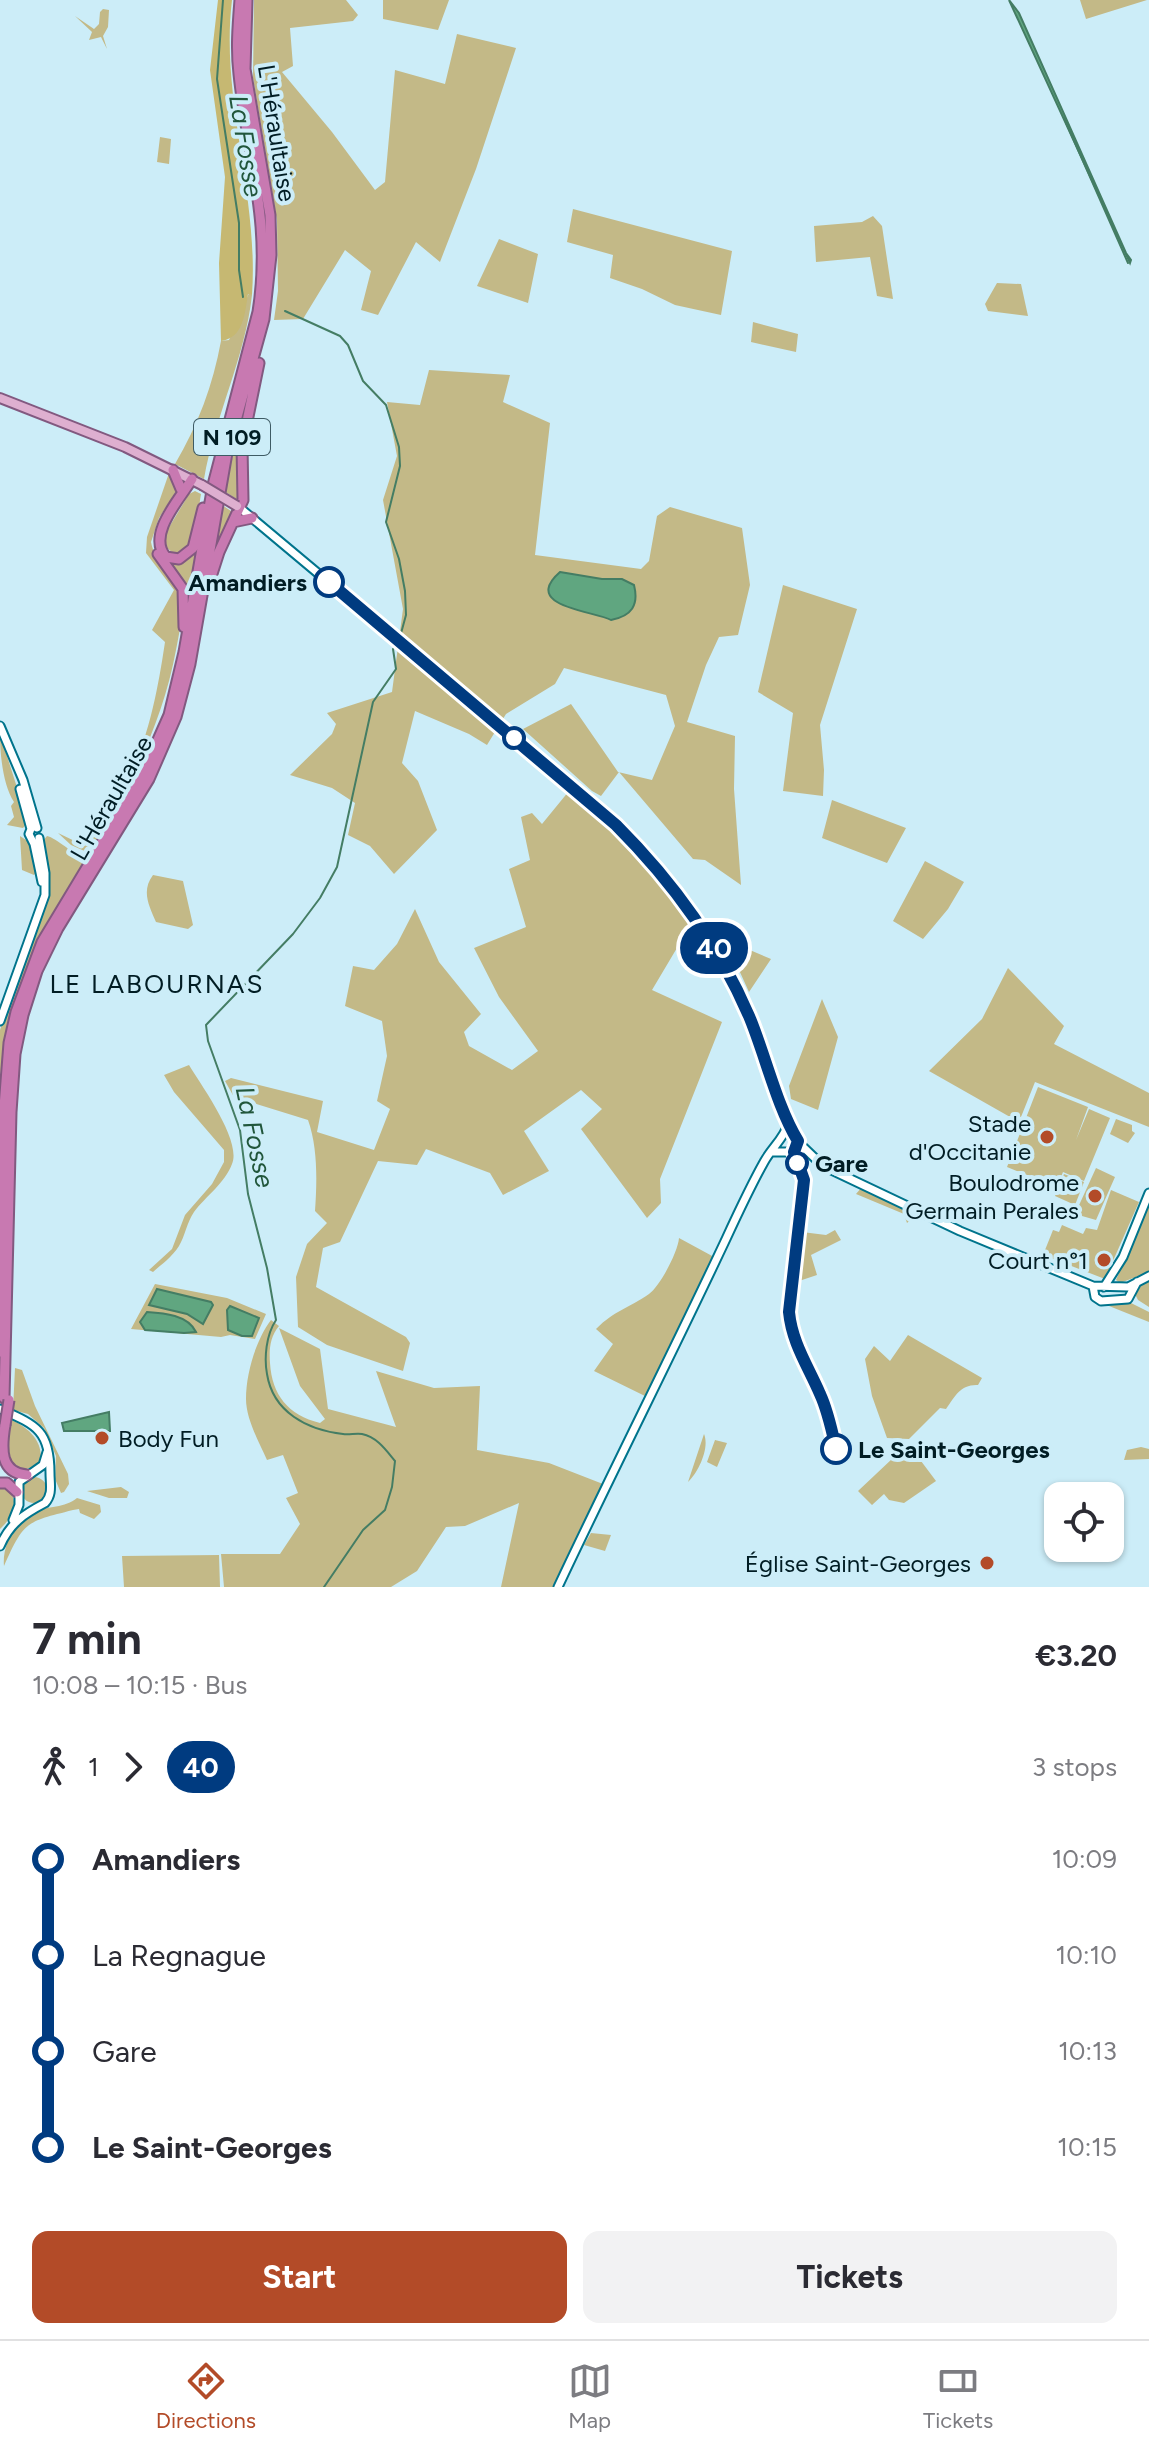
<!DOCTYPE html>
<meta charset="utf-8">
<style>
body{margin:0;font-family:Figtree,sans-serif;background:#f2f2f3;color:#2b2b33;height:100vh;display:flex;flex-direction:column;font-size:30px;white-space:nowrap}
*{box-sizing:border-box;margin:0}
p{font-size:26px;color:#7c7c81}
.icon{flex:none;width:44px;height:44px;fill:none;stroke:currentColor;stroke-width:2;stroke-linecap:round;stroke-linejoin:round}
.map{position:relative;height:1587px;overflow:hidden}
.drawer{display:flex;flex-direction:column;background:#fff;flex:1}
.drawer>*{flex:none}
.badge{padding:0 16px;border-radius:26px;font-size:28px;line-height:52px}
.fabs{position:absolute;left:1044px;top:1482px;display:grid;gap:16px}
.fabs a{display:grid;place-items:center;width:80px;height:80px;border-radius:16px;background:#fff;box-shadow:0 2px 6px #0004;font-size:40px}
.map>.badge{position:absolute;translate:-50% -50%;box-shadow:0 0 0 4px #fff}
.legs{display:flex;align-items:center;gap:12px;height:88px;padding:0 32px;font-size:26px}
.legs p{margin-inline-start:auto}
.summary{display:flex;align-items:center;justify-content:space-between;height:136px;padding:0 32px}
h1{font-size:44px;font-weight:700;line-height:60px}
.button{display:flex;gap:16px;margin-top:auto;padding:16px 32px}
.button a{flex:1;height:92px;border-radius:16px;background:#b34b28;color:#fff;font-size:32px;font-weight:700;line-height:92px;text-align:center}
.button a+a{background:#f2f2f3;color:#2b2b33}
ul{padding:0 32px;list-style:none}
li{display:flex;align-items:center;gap:28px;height:96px;font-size:30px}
li i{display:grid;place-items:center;width:12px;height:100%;margin:0 10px;background:currentColor}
li i::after{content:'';width:20px;height:20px;margin:-10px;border:6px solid;border-radius:50%;background:#fff}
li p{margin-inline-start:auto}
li:first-child i{background:linear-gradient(#0000 50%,currentColor 0)}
li:last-child i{background:linear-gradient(currentColor 50%,#0000 0)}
.menu{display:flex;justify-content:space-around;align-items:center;height:112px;border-top:2px solid #e1e1e2;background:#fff;font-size:22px;color:#7c7c81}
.menu a{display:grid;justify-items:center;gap:4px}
.menu .active{color:#b34b28}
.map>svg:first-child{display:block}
.green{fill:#c3b987}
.forest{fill:#c6b872}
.water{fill:#60a680;stroke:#447d64;stroke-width:2}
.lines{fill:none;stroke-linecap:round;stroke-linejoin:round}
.stream{stroke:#447d64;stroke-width:2}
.secondary-casing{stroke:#00748c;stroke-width:11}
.primary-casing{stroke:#825980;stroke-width:12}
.highway-casing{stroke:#825980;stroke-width:13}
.secondary{stroke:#fff;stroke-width:7}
.primary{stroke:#deafd0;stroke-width:8}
.highway{stroke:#c879b1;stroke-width:9}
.primary-bridge-casing{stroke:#825980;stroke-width:12;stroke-linecap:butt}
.highway-bridge-casing{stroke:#825980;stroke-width:13;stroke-linecap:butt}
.primary-bridge{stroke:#deafd0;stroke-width:8}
.highway-bridge{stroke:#c879b1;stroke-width:9}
.line-1-casing{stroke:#fff;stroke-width:18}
.line-1{stroke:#003b80;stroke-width:12}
.stop-1-dot{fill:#fff;stroke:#003b80;stroke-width:4}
.poi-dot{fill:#b34b28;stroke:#ccedf8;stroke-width:3}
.labels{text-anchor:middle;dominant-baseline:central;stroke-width:8;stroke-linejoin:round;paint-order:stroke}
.shield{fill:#ccedf8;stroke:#3e5b64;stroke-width:2}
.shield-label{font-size:22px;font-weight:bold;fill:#011d24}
.street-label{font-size:24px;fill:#011d24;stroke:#ccedf8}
.stop-label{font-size:24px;font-weight:bold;fill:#011d24;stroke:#ccedf8;text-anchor:start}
.poi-label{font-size:24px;fill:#011d24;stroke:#ccedf8;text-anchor:end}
.water-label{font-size:26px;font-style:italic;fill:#21563b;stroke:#ccedf8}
.neighbourhood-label{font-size:26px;letter-spacing:2px;fill:#011d24;stroke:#ccedf8}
</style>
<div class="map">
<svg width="1149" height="1587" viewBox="0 0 1149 1587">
<rect width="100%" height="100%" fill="#ccedf8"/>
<path class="green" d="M254,0H346L358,15L353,21L290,28L293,66L282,72L332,132L375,190L385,182L395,70L445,84L457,34L516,48L476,169L440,262L416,242L378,315L361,310L371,271L345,250L303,319L274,320L278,291L277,221L253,78Z
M383,0H449L438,30L383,19Z
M1080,0H1147L1086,19Z
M103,9L109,10L108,27L103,36L107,49L101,37L89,40L92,32L75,16L94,29L99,24L100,12Z
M160,137L171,139L169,164L157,162Z
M573,209L732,251L721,315L675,305L642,289L610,278L613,255L567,242Z
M873,216L882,226L893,299L877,296L870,257L816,262L814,226L862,222Z
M499,239L538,254L528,303L477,286Z
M997,283L1021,284L1028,316L988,311L985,304Z
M249,293L252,295C245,358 215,416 204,479L175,464C198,425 213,385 221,341L229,340Z
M753,322L798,334L796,352L751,342Z
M429,370L510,375L503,402L550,423L535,555L641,569L649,561L657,516L670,507L742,528L750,585L738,635L719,637L706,665L687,722L735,736L734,789L741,885L705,860L693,859L619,772L601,796L592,791L523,729L571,704L618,772L652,780L675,726L666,695L564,668L555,684L506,714L487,745L469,734L415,711L402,763L418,781L437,830L394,874L370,846L348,835L355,803L332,788L290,775L332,734L336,724L327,713L392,692L403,609L383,500L397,456L387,402L420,405Z
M250,387L239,498L238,500L224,491Z
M169,473L173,477L177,490L159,518L151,542C155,565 178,578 181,602C183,618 179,634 176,650C162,725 129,789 89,853L71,845L58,833L85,846L113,799L111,796C145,771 159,682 165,642L152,630L174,590L146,553L147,537Z
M195,491L201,494C197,515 199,549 174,554L166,547L165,534L189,494Z
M222,505L234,513L211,565Z
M198,545L189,598L184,582L164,556L171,560Z
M783,585L857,609L820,725L824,770L823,796L783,791L793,713L758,692Z
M0,734L28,822L23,828L7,825L14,817L11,806L14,802C3,785 0,755 0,734Z
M569,791L635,851L693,921L652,990L722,1022L660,1179L661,1203L647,1218L581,1129L602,1109L581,1090L524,1131L549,1171L503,1195L490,1173L426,1149L417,1165L378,1161L340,1242L323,1248L316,1287L406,1337L410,1343L403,1371L327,1345L298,1327L296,1277L307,1244L327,1223L315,1211C317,1182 318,1148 308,1120L234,1097L225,1081L231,1078L323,1101L317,1132L374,1150L390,1109L377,1101L387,1056L382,1021L345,1006L353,966L374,970L397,944L415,909L439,962L481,1014L464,1032L469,1046L512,1070L538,1051L499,997L474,948L526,927L509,869L530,860L521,817L532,813L542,824Z
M832,800L906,828L887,863L822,838Z
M20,836L32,844L38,870L34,875L22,870Z
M47,836C56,838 74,854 85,860C41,931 6,994 0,1080V1030L49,891V870L42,842Z
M925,861L964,882L948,909L923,939L893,921Z
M153,875L183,881L193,925L188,929L156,922C149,906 141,891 153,875Z
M738,945L771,959L749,992L729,948Z
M1008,968L1064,1026L1054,1044L1149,1093V1127L1035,1082L1019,1122L929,1071L982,1019Z
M822,999L838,1037L818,1110L791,1099L789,1086Z
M189,1065C201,1085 242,1141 232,1164C225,1183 206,1196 194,1212C187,1222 185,1236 179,1246C172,1257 162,1264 153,1272L149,1270L172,1249L185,1215L212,1184L224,1162V1150L174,1092L164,1075Z
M1038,1087L1088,1107L1076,1140L1089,1109L1110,1118L1084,1181L1063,1172L1057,1187L1007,1167Z
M1116,1119L1132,1125V1131L1135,1133L1128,1143L1110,1134Z
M1096,1168L1115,1177L1096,1220L1075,1214Z
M1064,1174L1084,1182L1075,1205L1055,1196Z
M862,1187L913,1211V1217L907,1223L904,1214L856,1194Z
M1111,1190L1139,1202L1105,1279L1043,1255L1053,1230L1059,1232L1062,1225L1083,1234L1086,1228L1097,1230Z
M1149,1203V1272L1120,1283L1116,1280Z
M835,1230L841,1240L811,1255L817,1275L796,1282L802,1232L826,1235Z
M679,1238L714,1257L647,1397L594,1371L613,1344L596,1329C615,1310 629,1308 649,1294C660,1286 678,1252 679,1238Z
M1149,1278V1307L1138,1300L1135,1294L1139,1286Z
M155,1284L227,1298L266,1314L255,1339L230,1335L221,1337L131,1329Z
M1113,1301L1129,1302L1149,1312V1322L1109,1306Z
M271,1320L279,1326C270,1337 269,1349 270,1363C272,1395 288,1415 320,1423L325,1419L300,1386L279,1328L320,1349L328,1409L396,1427L376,1371L434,1388L480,1386L477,1450L549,1463L603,1484L555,1587H501L519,1503L465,1526L446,1527L417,1571L391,1587H224L221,1554H280L300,1524L286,1498L298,1493L283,1455L267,1460C259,1442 246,1419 246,1399C246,1373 256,1340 271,1320Z
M908,1335L982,1378L978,1385C961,1384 955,1396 946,1409L940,1408L909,1439L887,1438L872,1396L865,1359L874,1346L890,1361Z
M15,1368L22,1370L35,1406L68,1474L69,1484L64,1492L61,1493L55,1479L56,1456L44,1428L28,1414L13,1410Z
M10,1419C27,1427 42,1439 41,1459C37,1465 34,1467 26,1469C0,1475 8,1436 10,1419Z
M704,1434C710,1448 698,1473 688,1482Z
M899,1439L909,1445L936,1481L904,1503L889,1500L884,1494L872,1505L858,1491L893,1458L892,1445Z
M715,1440L727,1443L717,1467L707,1462Z
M1141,1447L1149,1449V1459L1124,1460L1127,1450Z
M21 1490a13 13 0 1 1 26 0a13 13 0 1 1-26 0Z
M0,1487H6C21,1501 13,1517 0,1529Z
M121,1487L129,1492L127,1498H109L87,1491Z
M77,1498L100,1505L101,1512L94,1519L80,1513L79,1509L73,1510C26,1522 24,1521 4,1566C2,1547 14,1520 33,1512C48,1506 65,1508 77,1498Z
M591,1533L611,1535L605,1551L584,1545Z
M219,1555L220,1587H124L122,1556Z"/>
<path class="forest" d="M218,0H232C220,99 259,195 252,295L248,294C245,312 244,338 221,341L219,263L225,177L210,70Z"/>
<path class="water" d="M1009,0L1019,13L1126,253L1131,260L1130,263Z
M560,572L602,579H622L634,585C639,605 632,616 611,620C595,611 520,607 560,572Z
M157,1289L211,1302L213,1305L203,1324L187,1314L149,1305Z
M230,1306L259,1318L252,1336H242L228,1330L227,1310Z
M147,1312C164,1313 188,1315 196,1332L184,1333L145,1330L140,1322Z
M109,1412L110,1431H64L62,1423Z"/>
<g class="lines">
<path class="stream" d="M223,0L217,79L239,223V270L243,297
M1064,118L1128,263
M285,311L340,336L348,345L363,381L386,405L399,447L400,466L386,522L399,559L405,591L406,615L400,637
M324,1587L363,1530L385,1510L392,1487L395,1461C386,1450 377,1437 362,1434C356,1433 349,1435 343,1434C307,1430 273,1412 267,1374C264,1358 266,1335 276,1320L267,1268L248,1194L240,1130L208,1041L206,1025L293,934L320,898L337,867L373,702L396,669L393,649"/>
<defs>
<path id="secondary" d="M240,508L590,801L650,860L700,924L720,958L740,995L799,1143L823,1166L960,1231L1093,1286L1128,1287L1149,1276
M0,726L23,780L37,828
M20,789L31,829
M31,829L29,834L34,844L42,882
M0,1021L45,895V873L39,838
M772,1152H793L799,1143
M1093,1286L1095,1297L1101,1301L1128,1299L1137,1282
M1104,1287L1123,1257L1149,1193
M0,1409C36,1425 50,1430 50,1473C50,1485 53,1494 45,1503C24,1514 10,1523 0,1546
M13,1520L19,1505V1482L43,1465L47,1452
M558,1587C613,1470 671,1356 726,1239C738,1213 750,1187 764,1162C772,1147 784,1139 789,1122"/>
<path id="primary" d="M0,398L125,447L202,485"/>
<path id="highway" d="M173,470L181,489
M192,479C180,499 146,535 166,557L179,559L193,548L203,508
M233,522L252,518
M158,554L183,589L184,627
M210,580L219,552L243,500L242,446L259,363
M0,1352L4,1107L9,1043L16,1012L42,942L142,776L169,715L184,652L213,485L258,312C272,223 248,160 239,74C236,49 238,25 240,0
M4,1398L11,1112L15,1054L23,1015L37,971L58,928L149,779L176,717L190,664L227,453L264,319L271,255L270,215L245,69L247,0
M5,1425C1,1449 0,1473 27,1475
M0,1483H7L17,1492"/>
</defs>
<use href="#secondary" class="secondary-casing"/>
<use href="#primary" class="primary-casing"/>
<use href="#highway" class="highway-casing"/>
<use href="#secondary" class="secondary"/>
<use href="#primary" class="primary"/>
<use href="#highway" class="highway"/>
<defs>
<path id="primary-bridge" d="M202,485L237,506"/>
<path id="highway-bridge" d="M5,1425L9,1400"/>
</defs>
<use href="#primary-bridge" class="primary-bridge-casing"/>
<use href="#highway-bridge" class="highway-bridge-casing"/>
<use href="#primary-bridge" class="primary-bridge"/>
<use href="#highway-bridge" class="highway-bridge"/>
</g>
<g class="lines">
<defs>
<path id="line-1" d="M329,582L616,825C671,880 718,944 749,1016C765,1054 777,1107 798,1141L794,1152L804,1180L789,1312C792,1343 808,1366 820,1394C828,1411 832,1431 836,1449"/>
</defs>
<use href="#line-1" class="line-1-casing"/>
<use href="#line-1" class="line-1"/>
</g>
<g class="stop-1-dot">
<circle cx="329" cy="582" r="14"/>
<circle cx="514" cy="738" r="10"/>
<circle cx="797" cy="1163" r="10"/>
<circle cx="836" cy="1449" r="14"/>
</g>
<g class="poi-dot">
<circle cx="1047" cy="1137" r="8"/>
<circle cx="1095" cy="1196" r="8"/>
<circle cx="1104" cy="1260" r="8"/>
<circle cx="102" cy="1438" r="8"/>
<circle cx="987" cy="1563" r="8"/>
</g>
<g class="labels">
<rect class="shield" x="194" y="419" width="76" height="36" rx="6"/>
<g class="shield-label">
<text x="232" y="437">N 109</text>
</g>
<g class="street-label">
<text transform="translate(277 133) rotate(81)">L'Héraultaise</text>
<text transform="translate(111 798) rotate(-60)">L'Héraultaise</text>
</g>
<g class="stop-label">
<text x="307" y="582" text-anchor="end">Amandiers</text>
<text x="815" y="1163">Gare</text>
<text x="858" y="1449">Le Saint-Georges</text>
</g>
<g class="poi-label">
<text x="1031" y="1123">Stade<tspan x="1031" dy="28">d'Occitanie</tspan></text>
<text x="1079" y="1182">Boulodrome<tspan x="1079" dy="28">Germain Perales</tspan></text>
<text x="1088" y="1260">Court n°1</text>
<text x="118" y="1438" text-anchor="start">Body Fun</text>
<text x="971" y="1563">Église Saint-Georges</text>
</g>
<g class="water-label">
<text transform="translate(246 146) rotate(81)">La Fosse</text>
<text transform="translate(255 1137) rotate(78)">La Fosse</text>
</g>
<g class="neighbourhood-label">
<text x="157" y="984">LE LABOURNAS</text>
</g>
</g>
</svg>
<div class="fabs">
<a><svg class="icon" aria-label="locate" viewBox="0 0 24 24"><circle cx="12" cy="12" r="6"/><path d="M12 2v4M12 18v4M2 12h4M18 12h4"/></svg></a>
</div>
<b class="badge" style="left:714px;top:948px;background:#003b80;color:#fff">40</b>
</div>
<section class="drawer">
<div class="summary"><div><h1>7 min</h1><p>10:08 – 10:15 · Bus</p></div><b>€3.20</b></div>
<div class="legs"><svg class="icon" aria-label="walk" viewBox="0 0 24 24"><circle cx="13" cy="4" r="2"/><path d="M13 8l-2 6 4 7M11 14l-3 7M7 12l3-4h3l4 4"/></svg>1<svg class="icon" aria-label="forward" viewBox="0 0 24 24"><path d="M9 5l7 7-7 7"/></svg><b class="badge" style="background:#003b80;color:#fff">40</b><p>3 stops</p></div>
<ul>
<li><i style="color:#003b80"></i><b>Amandiers</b><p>10:09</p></li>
<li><i style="color:#003b80"></i><span>La Regnague</span><p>10:10</p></li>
<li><i style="color:#003b80"></i><span>Gare</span><p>10:13</p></li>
<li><i style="color:#003b80"></i><b>Le Saint-Georges</b><p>10:15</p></li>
</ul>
<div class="button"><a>Start</a><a>Tickets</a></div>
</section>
<nav class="menu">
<a class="active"><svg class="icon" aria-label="directions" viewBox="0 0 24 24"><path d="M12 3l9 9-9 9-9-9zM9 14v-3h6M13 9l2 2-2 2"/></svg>Directions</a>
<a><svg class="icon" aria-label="map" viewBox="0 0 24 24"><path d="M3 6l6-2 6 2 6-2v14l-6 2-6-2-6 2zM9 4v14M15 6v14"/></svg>Map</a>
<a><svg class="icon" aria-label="tickets" viewBox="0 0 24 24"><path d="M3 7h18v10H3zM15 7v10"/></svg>Tickets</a>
</nav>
